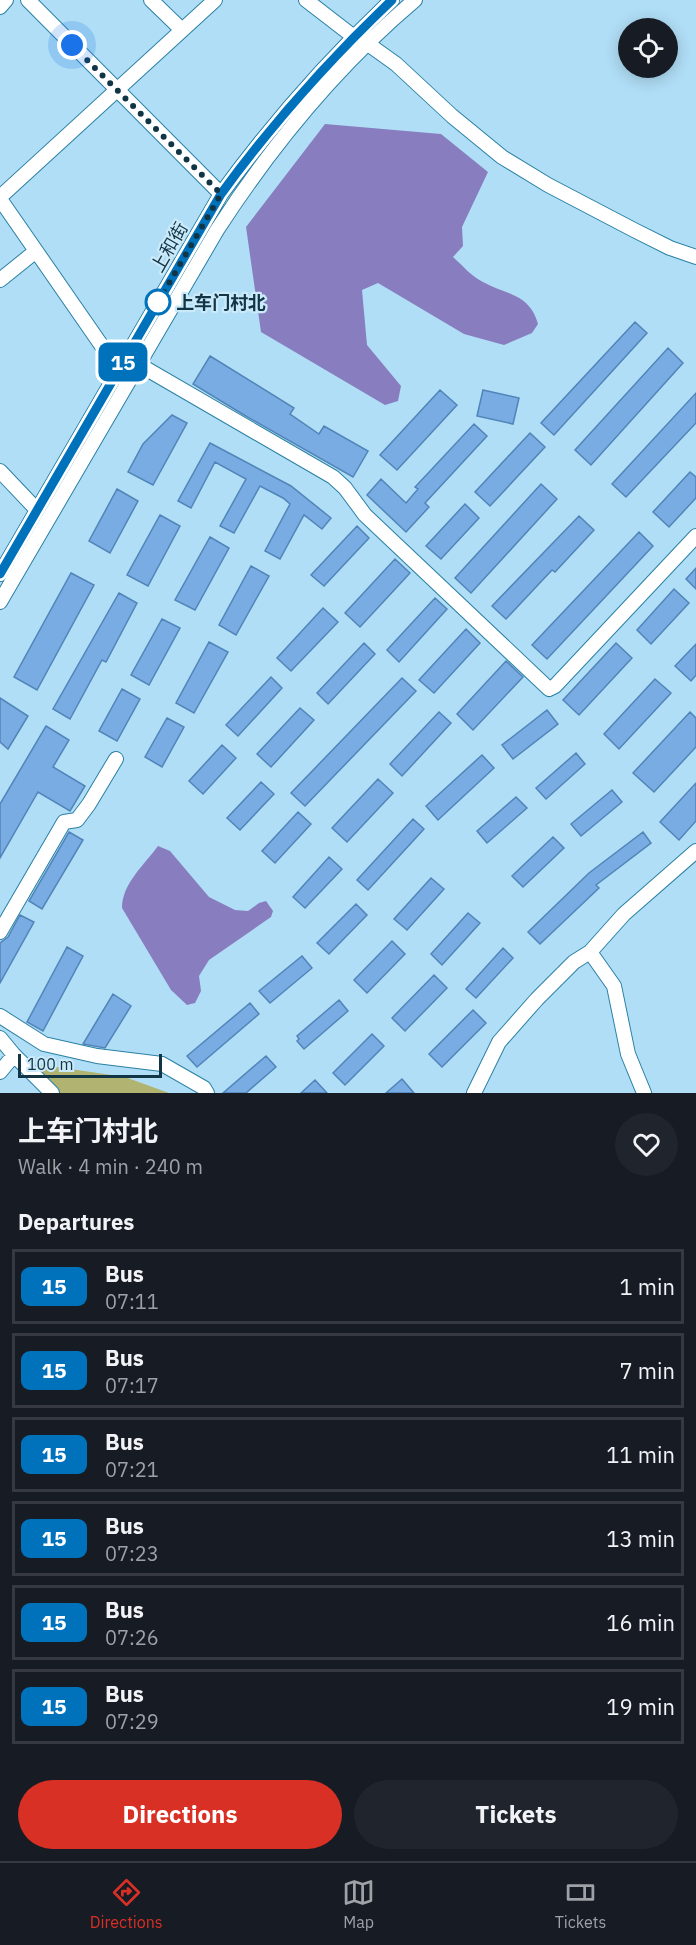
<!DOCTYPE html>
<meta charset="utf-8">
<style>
body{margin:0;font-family:"IBM Plex Sans","Noto Sans SC",sans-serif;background:#20242c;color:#f1f3f6;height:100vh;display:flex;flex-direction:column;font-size:22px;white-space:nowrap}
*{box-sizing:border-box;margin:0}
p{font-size:20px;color:#9ea1a6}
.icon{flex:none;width:33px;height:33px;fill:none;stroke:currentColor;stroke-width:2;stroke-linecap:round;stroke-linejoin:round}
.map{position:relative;height:1093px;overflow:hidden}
.details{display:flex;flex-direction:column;background:#171b24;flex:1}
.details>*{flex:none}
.badge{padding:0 12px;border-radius:9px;font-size:21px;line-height:39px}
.fabs{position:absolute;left:618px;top:18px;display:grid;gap:12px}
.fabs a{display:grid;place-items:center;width:60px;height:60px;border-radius:50%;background:#171b24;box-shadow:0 3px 15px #0003;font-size:30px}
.scale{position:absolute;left:18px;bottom:15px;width:144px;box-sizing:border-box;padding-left:6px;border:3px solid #123545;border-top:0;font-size:16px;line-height:21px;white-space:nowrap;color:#123545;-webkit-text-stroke:4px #cae9f9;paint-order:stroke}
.you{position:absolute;width:30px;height:30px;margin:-15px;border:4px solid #fff;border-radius:50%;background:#1a73e8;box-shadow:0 0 0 9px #1a73e833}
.map>.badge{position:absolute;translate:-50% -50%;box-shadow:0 0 0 3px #fff}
h2{padding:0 18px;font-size:22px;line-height:54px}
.round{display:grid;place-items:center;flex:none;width:63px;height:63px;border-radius:32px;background:#20242c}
.head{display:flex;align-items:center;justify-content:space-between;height:102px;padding:0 18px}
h1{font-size:28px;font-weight:700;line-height:45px}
.cta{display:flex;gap:12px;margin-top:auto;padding:12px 18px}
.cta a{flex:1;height:69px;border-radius:36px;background:#d93025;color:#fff;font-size:24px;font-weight:700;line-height:69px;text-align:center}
.cta a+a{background:#20242c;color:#f1f3f6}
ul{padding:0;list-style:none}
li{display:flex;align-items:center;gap:18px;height:75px;margin:0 12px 9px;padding:0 6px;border:3px solid #363941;border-radius:0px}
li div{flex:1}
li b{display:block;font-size:22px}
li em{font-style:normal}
li .badge{min-width:66px;font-weight:700;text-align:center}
.dock{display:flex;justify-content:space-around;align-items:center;height:84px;border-top:2px solid #363941;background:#171b24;font-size:16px;color:#9ea1a6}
.dock a{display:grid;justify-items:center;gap:3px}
.dock .current{color:#d93025}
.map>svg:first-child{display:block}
.green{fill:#b1b370}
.water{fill:#887ebf}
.building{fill:#78ace2;stroke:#5185b9;stroke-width:1.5}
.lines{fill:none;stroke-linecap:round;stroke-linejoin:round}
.minor-casing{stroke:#2a80a4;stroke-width:16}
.minor{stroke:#fff;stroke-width:14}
.line-casing{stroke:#fff;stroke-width:14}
.line{stroke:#0072bc;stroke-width:9}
.walk{stroke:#123545;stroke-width:6;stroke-dasharray:0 10.8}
.stop-dot{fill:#fff;stroke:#0072bc;stroke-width:3}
.labels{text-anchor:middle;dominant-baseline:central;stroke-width:4.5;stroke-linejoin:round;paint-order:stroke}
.street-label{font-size:18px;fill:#123545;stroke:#cae9f9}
.stop-label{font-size:18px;font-weight:bold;fill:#123545;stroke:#cae9f9;text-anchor:start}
</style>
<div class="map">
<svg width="696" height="1093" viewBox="0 0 696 1093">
<rect width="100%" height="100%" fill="#b0def6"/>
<path class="green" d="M36,1064L125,1077L169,1093H43Z"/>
<path class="water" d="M325,124L441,134L488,172L462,227L463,246L453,257C462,265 472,277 483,282C507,295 530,294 538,324L532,333L504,345L464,334L378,283L362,290L367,345L401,386L398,401L385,405L261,332L246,227Z
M158,846L170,851L209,897L235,910L248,911L259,903L266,901L273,911L271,917L209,960L199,976L201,991L195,1003L187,1005L171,990L122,908C122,884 144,865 158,846Z"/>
<path class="building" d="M635,322L647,333L554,435L541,423Z
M668,348L683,363L591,465L575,450Z
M210,356L294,408L290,414L319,434L324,426L368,451L353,477L244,415L193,384Z
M440,390L457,405L397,470L380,455Z
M483,390L519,398L513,424L477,416Z
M696,393V423L626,497L612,484Z
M172,415L187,423L153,485L128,472L143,444Z
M474,424L487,436L425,503L429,507L406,532L367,495L381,479L406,503L418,489L415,487Z
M530,433L545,447L490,506L475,492Z
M210,443L291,486L331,518L322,529L304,515L280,559L265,551L290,504L283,498L260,486L234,533L220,526L246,479L215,462L191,508L178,501Z
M690,472L696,477V498L669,527L653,512Z
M541,484L557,499L471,593L455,578Z
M117,489L138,501L110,553L89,541Z
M465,504L479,518L441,559L426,546Z
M160,515L180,526L148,586L127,575Z
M579,516L594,530L555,572L552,570L506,619L492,606Z
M357,526L369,538L324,586L311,575Z
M639,532L653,546L547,659L532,645Z
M210,537L229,548L195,610L175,600Z
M395,559L410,573L360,627L345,613Z
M251,566L269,576L236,635L219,625Z
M696,568V589L686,579Z
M71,573L94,585L37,690L14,677Z
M674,589L689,603L651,644L637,630Z
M119,593L137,603L106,662L102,660L70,719L53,709Z
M435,598L447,609L399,662L387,650Z
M323,608L338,622L291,671L277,658Z
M162,619L180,628L149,685L131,675Z
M466,629L480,643L434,693L419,680Z
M209,642L228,652L194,713L176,703Z
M364,643L375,654L328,704L317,693Z
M616,643L632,658L579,715L563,700Z
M696,644V675L691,681L675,666Z
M506,661L523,677L473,730L457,714Z
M271,677L282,688L238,736L226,725Z
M402,678L416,691L305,806L291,793Z
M655,679L671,693L619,749L604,734Z
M122,689L140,699L117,741L99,731Z
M0,698L28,716L8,749L0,742Z
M300,708L314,720L271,767L257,754Z
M547,710L558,724L513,759L502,745Z
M439,712L451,723L402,776L390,764Z
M690,712L696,718V747L654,792L633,773Z
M167,718L184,727L162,767L145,757Z
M46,726L69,740L53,767L85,786L70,811L38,792L0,858V804Z
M222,745L236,758L203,794L189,781Z
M576,753L585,764L546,799L536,788Z
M482,755L494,768L438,820L426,806Z
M378,779L393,793L347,842L332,828Z
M261,782L274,794L240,830L227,818Z
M696,783V821L679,840L660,822Z
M612,790L622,802L581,836L571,824Z
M516,797L527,808L487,843L477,831Z
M298,812L311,824L275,863L262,851Z
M413,819L424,829L368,890L357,880Z
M69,832L83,840L42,909L29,901Z
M643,832L651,843L596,885L599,888L540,944L528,932L589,873Z
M553,837L564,848L523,887L512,876Z
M329,857L342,869L305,908L293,897Z
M431,878L444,889L407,930L394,919Z
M356,904L367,915L329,954L317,943Z
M468,913L480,923L442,965L431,954Z
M20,915L34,922L0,983V943L8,937Z
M392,941L405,954L367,993L354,980Z
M67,947L83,956L43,1031L27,1022Z
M503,948L513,958L476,998L466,989Z
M302,956L312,968L270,1003L259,991Z
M434,975L447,988L405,1031L392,1018Z
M113,994L131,1006L105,1048L83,1044Z
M339,1000L348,1011L304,1049L297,1041L299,1039L297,1036Z
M250,1003L259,1014L197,1067L187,1056Z
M473,1010L486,1023L442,1067L429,1054Z
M372,1034L384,1046L345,1085L333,1073Z
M266,1056L276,1067L246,1093H223Z
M402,1079L414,1093H386Z
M315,1080L327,1093H301Z"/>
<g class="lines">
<defs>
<path id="minor" d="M28,0L221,194
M151,0L182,30
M306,0L354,37L368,44L396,64L452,116L502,157L548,185L634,230L670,248L696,257
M0,7L6,0
M0,197L215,0
M0,199L104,349L138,364L333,477L345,488L365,515L549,689L555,686L696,536
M0,280L36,251
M0,471L37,510
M0,574L221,194C272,124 329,59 392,0
M0,602L217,230C272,145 337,66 415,0
M0,932L64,822L77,820L89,804L116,759
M590,952L614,986L628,1054L644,1093
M0,1016L44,1044L97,1056L162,1064L204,1088L207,1093
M0,1038L14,1055L52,1093
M0,1072L14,1055
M474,1093L499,1042L537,999L574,962L590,952L624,914L696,851"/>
</defs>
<use href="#minor" class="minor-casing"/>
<use href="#minor" class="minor"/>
</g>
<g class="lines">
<defs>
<path id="line" d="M0,574L221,194C272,124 329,60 392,0"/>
</defs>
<use href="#line" class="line-casing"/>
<use href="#line" class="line"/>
<path class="walk" d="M72,45L221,194L154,309L158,302"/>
</g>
<circle class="stop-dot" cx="158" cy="302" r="12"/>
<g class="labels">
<g class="street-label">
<text transform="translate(169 247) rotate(-60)">上和街</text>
</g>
<g class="stop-label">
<text x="176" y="302">上车门村北</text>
</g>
</g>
</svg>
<div class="fabs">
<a><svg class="icon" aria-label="locate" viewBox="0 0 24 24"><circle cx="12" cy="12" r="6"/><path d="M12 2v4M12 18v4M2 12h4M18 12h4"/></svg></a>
</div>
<div class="scale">100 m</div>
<div class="you" style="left:72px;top:45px"></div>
<b class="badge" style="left:123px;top:362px;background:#0072bc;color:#fff">15</b>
</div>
<section class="details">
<div class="head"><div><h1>上车门村北</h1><p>Walk · 4 min · 240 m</p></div><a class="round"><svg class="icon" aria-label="heart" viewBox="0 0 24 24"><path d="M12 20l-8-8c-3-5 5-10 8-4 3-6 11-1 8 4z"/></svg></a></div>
<h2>Departures</h2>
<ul>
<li><span class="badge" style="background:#0072bc;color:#fff">15</span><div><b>Bus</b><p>07:11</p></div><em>1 min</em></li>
<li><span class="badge" style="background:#0072bc;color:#fff">15</span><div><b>Bus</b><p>07:17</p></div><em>7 min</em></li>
<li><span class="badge" style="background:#0072bc;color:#fff">15</span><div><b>Bus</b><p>07:21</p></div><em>11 min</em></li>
<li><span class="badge" style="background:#0072bc;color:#fff">15</span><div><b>Bus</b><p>07:23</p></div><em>13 min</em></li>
<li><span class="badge" style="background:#0072bc;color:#fff">15</span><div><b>Bus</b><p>07:26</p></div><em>16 min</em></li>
<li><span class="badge" style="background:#0072bc;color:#fff">15</span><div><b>Bus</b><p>07:29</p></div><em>19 min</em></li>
</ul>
<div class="cta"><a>Directions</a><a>Tickets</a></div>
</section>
<nav class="dock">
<a class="current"><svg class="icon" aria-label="directions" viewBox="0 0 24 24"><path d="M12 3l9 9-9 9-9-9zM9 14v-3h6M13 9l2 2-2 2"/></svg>Directions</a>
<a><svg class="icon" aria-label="map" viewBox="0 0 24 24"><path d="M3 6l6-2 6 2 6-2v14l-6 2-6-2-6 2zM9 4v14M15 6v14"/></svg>Map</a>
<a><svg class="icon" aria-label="tickets" viewBox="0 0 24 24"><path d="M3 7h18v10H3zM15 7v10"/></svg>Tickets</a>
</nav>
